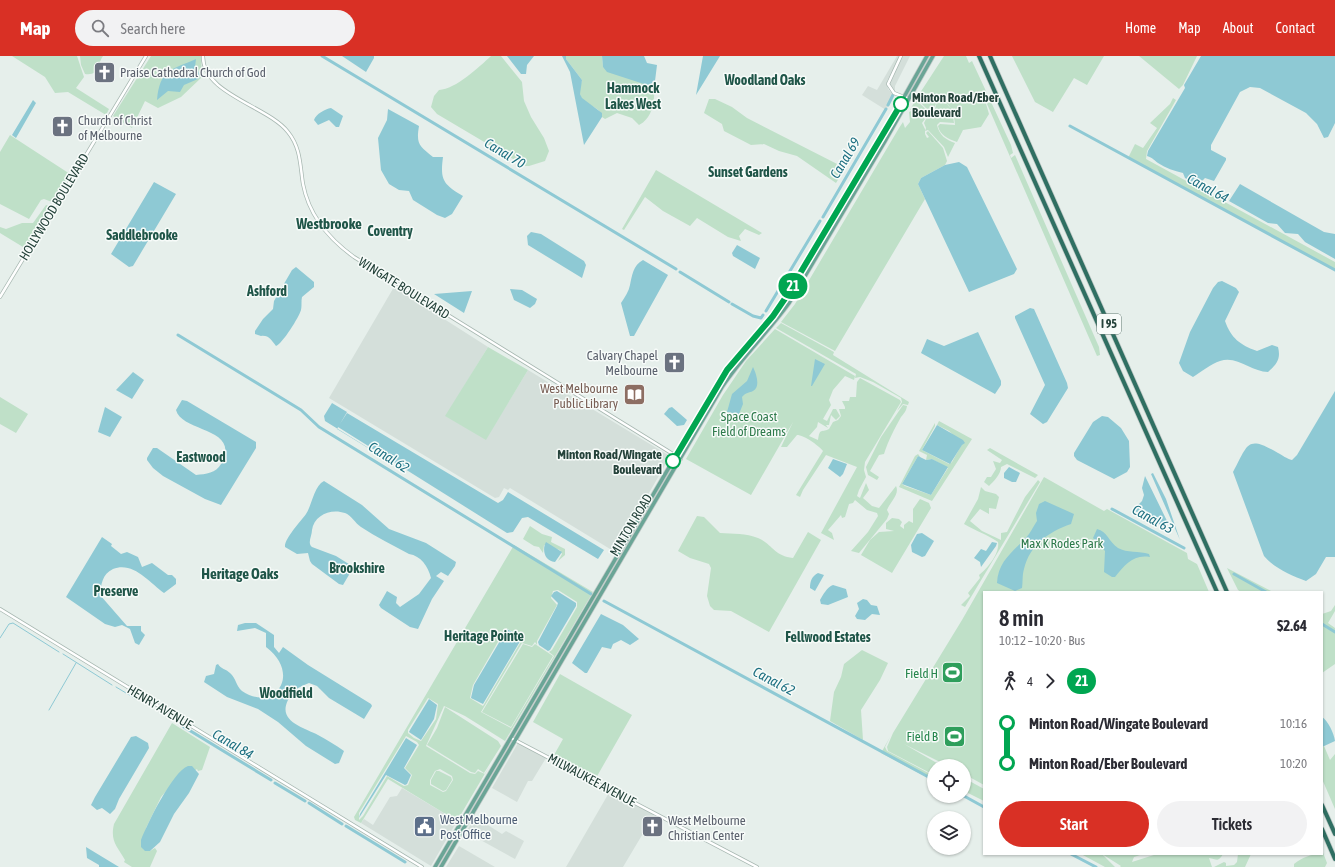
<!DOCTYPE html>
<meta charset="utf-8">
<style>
body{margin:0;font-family:"Asap Condensed",sans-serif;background:#f2f2f3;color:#2b2b33;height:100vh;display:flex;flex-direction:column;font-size:15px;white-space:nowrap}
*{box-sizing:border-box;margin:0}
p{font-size:13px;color:#7c7c81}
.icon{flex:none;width:22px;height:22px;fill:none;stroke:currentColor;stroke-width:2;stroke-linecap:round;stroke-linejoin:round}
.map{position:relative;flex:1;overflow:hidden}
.panel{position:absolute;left:983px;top:535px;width:340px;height:264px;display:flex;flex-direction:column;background:#fff;border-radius:0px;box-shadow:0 1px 3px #0004}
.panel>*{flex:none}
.badge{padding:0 8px;border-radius:13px;font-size:14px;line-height:26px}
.controls{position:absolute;left:927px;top:703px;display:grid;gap:8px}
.controls a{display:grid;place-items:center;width:44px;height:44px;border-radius:50%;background:#fff;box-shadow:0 1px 3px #0004;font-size:20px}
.map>.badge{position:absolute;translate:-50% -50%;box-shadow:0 0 0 2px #fff}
.legs{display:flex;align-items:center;gap:6px;height:44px;padding:0 16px;font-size:13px}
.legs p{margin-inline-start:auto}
.overview{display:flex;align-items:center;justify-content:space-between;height:68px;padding:0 16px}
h1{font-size:22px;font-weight:600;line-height:30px}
.action{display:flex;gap:8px;margin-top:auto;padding:8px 16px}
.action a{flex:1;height:46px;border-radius:24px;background:#d93025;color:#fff;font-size:16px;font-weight:600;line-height:46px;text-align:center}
.action a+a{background:#f2f2f3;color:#2b2b33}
ul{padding:0 16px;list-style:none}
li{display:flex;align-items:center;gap:14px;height:40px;font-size:15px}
li i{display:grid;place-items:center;width:6px;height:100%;margin:0 5px;background:currentColor}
li i::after{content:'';width:10px;height:10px;margin:-5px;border:3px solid;border-radius:50%;background:#fff}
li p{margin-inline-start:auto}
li:first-child i{background:linear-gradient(#0000 50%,currentColor 0)}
li:last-child i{background:linear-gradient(currentColor 50%,#0000 0)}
header{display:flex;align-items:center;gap:24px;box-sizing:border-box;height:56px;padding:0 20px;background:#d93025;color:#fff}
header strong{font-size:19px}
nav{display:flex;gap:22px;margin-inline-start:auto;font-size:14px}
.search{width:280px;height:36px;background:#f2f2f3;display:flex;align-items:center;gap:10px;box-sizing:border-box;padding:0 14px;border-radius:22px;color:#7c7c81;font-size:15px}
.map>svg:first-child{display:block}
.built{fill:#d4dfda}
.green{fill:#bfe0c8;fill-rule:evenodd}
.water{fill:#8ec9d4}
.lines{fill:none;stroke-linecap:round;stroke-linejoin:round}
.stream{stroke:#8ec9d4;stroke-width:1}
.canal{stroke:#8ec9d4;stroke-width:3}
.minor-casing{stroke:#a8b8b2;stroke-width:4}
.major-casing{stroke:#c2cac8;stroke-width:5}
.highway-casing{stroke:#c2cac8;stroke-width:5.5}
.minor{stroke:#fff;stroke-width:2.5}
.major{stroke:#6aa596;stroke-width:3.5}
.highway{stroke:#2f6f62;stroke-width:4}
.line-1-casing{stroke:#fff;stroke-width:9}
.line-1{stroke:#00a651;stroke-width:6}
.stop-1-dot{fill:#fff;stroke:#00a651;stroke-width:2}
.labels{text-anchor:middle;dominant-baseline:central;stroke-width:3;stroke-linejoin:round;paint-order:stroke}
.shield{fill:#f7fbf9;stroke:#637a73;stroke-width:1}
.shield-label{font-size:12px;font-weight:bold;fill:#24423a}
.worship-label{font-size:13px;fill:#5b616d;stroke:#f7fbf9;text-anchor:start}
.stop-label{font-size:13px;font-weight:bold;fill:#24423a;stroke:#f7fbf9;text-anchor:start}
.street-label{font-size:13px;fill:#24423a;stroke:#f7fbf9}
.education-label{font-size:13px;fill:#785e54;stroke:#f7fbf9;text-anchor:end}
.park-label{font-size:13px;fill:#2d7a4b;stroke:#f7fbf9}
.leisure-label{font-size:13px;fill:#27864d;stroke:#f7fbf9;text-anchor:end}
.service-label{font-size:13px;fill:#4e5e75;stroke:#f7fbf9;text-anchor:start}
.neighbourhood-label{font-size:14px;font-weight:bold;fill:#1f5548;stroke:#f7fbf9}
.water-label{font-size:14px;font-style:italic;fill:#1c6f80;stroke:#f7fbf9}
.quarter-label{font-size:15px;font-weight:bold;fill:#1f5548;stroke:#f7fbf9}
</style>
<header>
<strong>Map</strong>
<div class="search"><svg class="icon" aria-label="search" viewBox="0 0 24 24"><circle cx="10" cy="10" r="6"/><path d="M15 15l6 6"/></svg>Search here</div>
<nav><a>Home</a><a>Map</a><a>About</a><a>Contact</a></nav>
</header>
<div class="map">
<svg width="1335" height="811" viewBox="0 0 1335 811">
<rect width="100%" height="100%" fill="#e6efeb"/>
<path class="built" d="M897,0H900L887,25L888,33L894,39L886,54L862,39L868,30L877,34Z
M903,0H910L895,30V36L889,28Z
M394,231L488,291L446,360L486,383L528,314L668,399V404L615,496L510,432L508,434L504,432L499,441L495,442L329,342Z
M518,687L546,702L532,725H528L517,746L492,732Z
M402,732L457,765L431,810L361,767L364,763L373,769L390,741L397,740Z
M610,735L654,759L623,811H566Z
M475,761L502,778L506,775L524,785L515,803L466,776Z
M459,790L495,811H446Z"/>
<path class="green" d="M12,0H77L84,21L76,32L109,53L106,59L68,36L55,37L45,21Z
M80,0H103C97,8 100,20 85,18L81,9Z
M151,0H201L202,21L181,41L158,52L145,45L132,72L113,60Z
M491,0H501L522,26L524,45L531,61L544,82L549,95L545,105L529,110H525L437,58L431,51L434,40L439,34C456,33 479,11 491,0Z
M566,0H602L603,11L647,28L654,30C655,44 653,62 639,69L632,62L617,57L605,63L602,61C601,49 581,50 580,38C579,33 581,28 582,24L566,3Z
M944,0H966L969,7L972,5L1011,89L1013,97L1010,99L1011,102L1015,99L1099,291L1100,299L1097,300L984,41L989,58L981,71L963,74L957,86C948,83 940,79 938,70L940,68L955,69C954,57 952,50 942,44L939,46L934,42L936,48L931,57L919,45L918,40Z
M1012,0H1104L1087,29L1074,22L1053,56L1035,46Z
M1139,0H1197L1183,29L1179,33Z
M917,41L918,46L931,58L934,57L937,45L947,48L952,54L954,67L940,66L937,69C939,79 946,84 955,87L948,101L944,91L928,74L925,75L926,72L924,67L926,63L921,57L914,53L910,54Z
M1173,42L1176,44L1147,95L1146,103L1335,206V214L1128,102L1135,88L1143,92L1157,72L1150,67L1170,48Z
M709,43H715L732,51L747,62L845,112L836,127L797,100L779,95L764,88L751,89L724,75L722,68L704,57Z
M913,54L920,58L925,63L922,67L925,73V78L927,82L929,81L926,77L928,75L943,92L947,105L945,109L921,122L918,128L925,143L835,295L781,266L795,248L899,72L903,66L905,72L910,66L909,56Z
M10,79L70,118L52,146L44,143L41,144L29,163L0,148V96Z
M656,114L762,177L759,179L745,173L739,180L741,185L728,181L697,162L690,170L663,155L645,141L624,174L622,173Z
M46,149L50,150L49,153L27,190L23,191L0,177V171L6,173L22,167H33Z
M781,267L834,296L833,299L909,346L908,349L903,348L897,355L902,346L901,342L873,326L860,321L855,322L856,318L776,272Z
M775,273L855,320L854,324L845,320L833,334L829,344L831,349L823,363L827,365L833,353H836L840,360L836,364L831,359L829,369H826L828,372L818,366L817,371L809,380L818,384C820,372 820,377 829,373L833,366L838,364L841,360L839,353H845V351L842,345H849L850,341H856L857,326L860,322L900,344L901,346L865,406L864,414L866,421L859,434L857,440L860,442L866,427L869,434L863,442L872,450L879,452L896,430C900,438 890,446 887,454L889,458L887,463L859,497L851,495L868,476L878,460L877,457L867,454L855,444L853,447L849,448L845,461L842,462L841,459L828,474L832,477L834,484L821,477L857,411L826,399L803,434L800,441L796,439L823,395C818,389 804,379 797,379L787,391H781L793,366L751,439L686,403L723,339L746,305Z
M488,291L528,314L486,384L445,360Z
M0,341L28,358L16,377L0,368Z
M903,349L907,350C906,356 904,357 901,361C895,372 888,385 884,398L879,399L870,415L879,421L877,424L868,419L866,411L881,381Z
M939,365L972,383L932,445L899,431L915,400L918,398L921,402L918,400L902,428L905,430L931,439L948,412L932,403L926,404L927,399L919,395L935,367V370L922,394L949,408L952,406L962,388L949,375L937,369Z
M990,392L1038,419L1035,422L1007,408L1001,411C1001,418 994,425 989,430L984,426L987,421H991L996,413L993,405L1000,407L1002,404L987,394Z
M1044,421L1104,455L1107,453L1187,497L1188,503L1197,508L1209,536H984V729L964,718V710H948L904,688L942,710H934V719L888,695L887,691L893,677L962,564Z
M1038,424L1040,426L965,551L961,549L970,540L968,537L980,522L979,519C988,512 1000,497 998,486C988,479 976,475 964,468L978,443L981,431L985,435L996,438L999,441L996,453L989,452V458L980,453L970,465L982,475L1001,484V477L1007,476L1025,441Z
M920,443L929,447L931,452L892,517L861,499L870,484L879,476L894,475L886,473V467L892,462L899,463L902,466L900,470L904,473V469L909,465L913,467V453Z
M697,460L704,461L720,477C733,478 746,477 758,482C772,488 774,500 793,502L808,476L821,484L769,576L731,555L714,554L710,550L707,540L711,512L709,508L690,502L678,495Z
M530,470L542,478L552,481L551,486L565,493V499L558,505L562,498L560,494L544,489L543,497L539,491L534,490L523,483Z
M514,489L593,536L505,685L465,660L444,650L426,690L470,717L475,718L478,715L485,718L490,709L457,765L388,723L361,767L355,764L354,761ZM558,534L577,546V551L552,594L549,596L554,600L511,672L481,656L522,587L532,590L535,586L537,589V585L557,549L551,542L553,535ZM506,572L523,582L483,650L470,642L473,629ZM428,642L438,648L436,663L421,685L414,682L408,677V674ZM406,680L417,686L419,689L405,712L412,719L408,729L404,730L387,720L363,760L359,764V757ZM440,713L452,720L453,724L446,735L443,736L430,729V724L435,715Z
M1227,512L1273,536H1241L1238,534Z
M1335,549V555L1328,567L1335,572V608L1322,617V558L1331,555Z
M523,588L532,591L535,588L553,600L511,671L482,656Z
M862,594L888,607L880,624L861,654L863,684L830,665L834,636L841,621L844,608Z
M560,618L632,659L596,722L554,699L563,683L533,666Z
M445,651L498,685L501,690L484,717L478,713L475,717L471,716L427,689L437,672Z
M172,667L210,691L202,714L198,715L197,713L167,734L161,741L146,772L143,793L150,795L155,792L157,795L150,811H132L124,806L125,804C117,790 110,785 114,768Z
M890,681L885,691L887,695L934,720V725L881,697Z
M1324,690L1330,704L1335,698V753L1322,723V691Z
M436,715H439L451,721L452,724L446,734L443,735L431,728V724Z
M964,722L984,733V745L964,735Z
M1322,794L1327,807L1325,811H1294V808C1303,801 1311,798 1322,798Z
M1081,798H1102L1115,811H1105Z
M1102,798H1143L1134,801L1132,806L1157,798H1223C1218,807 1216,803 1209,802L1212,811H1120L1121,810Z
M1238,798H1251L1245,811H1214L1224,806L1226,807V810L1234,809L1237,806Z"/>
<path class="water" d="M342,0H374V2L366,16Z
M507,0H534L527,9L526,18H521Z
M562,0H566V3L582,24L580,38L582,42L602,57V61L584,89L570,16Z
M602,0H644L647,7L657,9L655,25L651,28L647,29L607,16L603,11Z
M703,0H720L696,39Z
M1201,0H1335V67L1328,81L1324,82L1317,68L1306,57L1260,32L1250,31L1240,36L1211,89V94L1226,102V104L1214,125L1205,122L1198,129L1185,122L1183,117C1174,115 1166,112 1158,107C1154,104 1153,102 1147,100L1148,95L1185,32L1184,29Z
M196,3L195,11L200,18L198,23L184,29L180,36L168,35L157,44C160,13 171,14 196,3Z
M33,44L36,47L16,82L12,79Z
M331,52L343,60L339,71H336L329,64L318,69L314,64C316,58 325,53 331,52Z
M388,53L419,70C416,88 419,90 433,101H443C440,124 443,128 463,140L452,158L445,162L437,159L413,144L409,135L399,134L389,128L381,114L378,82L387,64Z
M959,106L967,111L1017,213L1014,218L969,236L918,128L921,122L945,109Z
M154,126L176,138L133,210L129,211L111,198Z
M1240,128L1324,176L1335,178V203L1305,186L1298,178L1285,177L1277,168L1268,167L1229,145Z
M531,176L541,178L584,205L586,209L582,222L528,189L527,180Z
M737,189L760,202L755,213L733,200L732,197Z
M643,204L668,219L634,280H630L621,247C625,241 629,235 630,229C632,220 633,209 643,204Z
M296,211L314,226V231L302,241C301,245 302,249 301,254C299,261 283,287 276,290C271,284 269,279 261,280L255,278V275L263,263L273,253L274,245L292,214Z
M1222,225L1236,232L1239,236L1225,265C1231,282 1240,289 1257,295L1272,289L1278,291C1281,303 1277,308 1268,316C1252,316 1237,299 1220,305C1211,308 1201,316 1193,321L1183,315L1179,307L1190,276L1213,232L1218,226Z
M510,233L522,234L537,243L535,248L530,252L514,244Z
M472,235L464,257L434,238Z
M1030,252L1034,253L1067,327L1068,332L1047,366L1043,368L1030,358L1045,329L1015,262V260Z
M978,276L1001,325V329L995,338L921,297L927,283L944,290Z
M815,303L825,308L812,330H811Z
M753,311C756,317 761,331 753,335C749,337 746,336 742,341L743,348L739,358L727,356L732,338L747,325Z
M133,316L144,324L132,343L116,334Z
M1335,335V501H1326L1316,518L1306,525C1292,520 1274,512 1264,500L1233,416C1248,389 1246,378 1278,397C1282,399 1287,403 1292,404L1297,399Z
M182,344L187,345L256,386V392L221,449L205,443L163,420L153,412L147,404V402L153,392H157L196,419C206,418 216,417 221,408C242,371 182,377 176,354Z
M332,347L347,356L337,373L412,419L325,365L324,360Z
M105,351L122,361L110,381L98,376Z
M672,351L687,364L684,369L677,370L664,358L669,352Z
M347,357L498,447L503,444L508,436L604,494L598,503L528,461L522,462L513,476L507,477L338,371Z
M1102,360L1108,361L1121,372L1129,385L1130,411L1127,416L1114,423L1077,404L1074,400V397L1093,366Z
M937,369L963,384L965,387L962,389L950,408L922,394Z
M918,400L926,404L932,403L948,411L931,439L902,428Z
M833,403L847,408L843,418L840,421L828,412Z
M1009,411L1020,417L1016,426H1012L1004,422V417Z
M1153,417L1166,443L1180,484L1151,418Z
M1145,420L1168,467L1164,471L1135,455L1137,450L1142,445L1144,439L1142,432Z
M324,425L362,449L389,473L426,487L456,506L455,510L448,520L441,516L436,520L444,525L432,543L418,573L410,571L381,552L379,549L387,535L397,541L396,547L400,551L419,538L431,522C428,510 421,500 409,498C393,489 376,481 361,471C355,467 351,459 345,457C331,452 314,459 312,474C312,480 307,487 312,491L336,500L352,510L353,512L343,529L339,528L312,508L310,505L308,497L297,498L285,491C284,483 301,465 306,458C312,449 314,430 324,425Z
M1045,445L1074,458L1071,468C1048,476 1030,489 1024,513C1022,520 1023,526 1022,532L1015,535L997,527C998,503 1016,494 1029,478C1032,474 1034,469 1037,465L1036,457L1039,448Z
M1097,473C1107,475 1109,486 1118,492C1127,497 1139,495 1149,498L1150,501C1133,498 1125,509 1115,521H1112L1104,516L1105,495L1093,482Z
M922,477L934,485L925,500L922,501L912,496L911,489L917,478Z
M102,481L112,488L111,490L121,498L127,496L138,501L142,511L152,507L168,519H172L176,523V528L164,537C149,526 133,505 113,513C102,518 101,529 100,539L127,570H141V575L145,579L139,589L135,587L130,573L122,569L115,571L105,568L66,541Z
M546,486L562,496L555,506C544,505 542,493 546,486Z
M992,486L997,487L996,490L981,511L980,506L974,502L981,493L986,495Z
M818,517L824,519L815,535L810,532C810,525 812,520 818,517Z
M833,529L846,533L848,541L828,549L821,548L820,544C823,539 827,531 833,529Z
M557,535L576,547V550L550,594L548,595L539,589L538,586L557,550L558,547L551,540L554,536Z
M863,543L867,544L871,549L877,550L880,559L872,558L865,564L857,563L855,560L859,553L857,547Z
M601,558L623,569L639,583L630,589L621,584L613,588L611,593L602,591L587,617H585L572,607Z
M245,567H256L274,579V591L279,597L283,591L308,609L371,648L372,650L364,663L329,642L317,630L309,627C299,631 292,634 288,644C277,666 305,672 318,679C327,684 336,689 344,695L339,707L335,708L306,690L278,666L258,653L227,641L204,626L206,620L214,618L216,609L218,608C221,613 226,613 230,617C236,622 236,630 242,635C275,657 302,618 266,591V577L255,572L237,575L238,569Z
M507,573L522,582L483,648L471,642L474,629Z
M429,643L437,649L434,663L421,684L409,676L410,674Z
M1322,661C1328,665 1334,677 1335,685L1322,691Z
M136,680L148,687L149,692L119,743L115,753L110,758L102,752L97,754L91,749L95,741L131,681Z
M406,682L417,689L404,712L411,719L407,728L405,729L386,719L359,762L360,758Z
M188,710H192L199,718L189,737L174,758L160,786L150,795H145L141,791V784C147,768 173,715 188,710Z
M86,791L119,811H99V809L87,802Z"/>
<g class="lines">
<path class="stream" d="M0,582L9,568L13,567L59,596
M63,598L112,629
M116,631L136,643
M49,654L76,607"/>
<path class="canal" d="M322,0L676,213
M888,49L893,39
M1070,70L1335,214
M823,161L886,53
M680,216L729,246
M732,248L753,260L761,262L763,259
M766,255L820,165
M178,279L301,354L319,371L591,538
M1112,453L1184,492
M1234,518L1266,536
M604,545L934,724
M1322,568L1335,576
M184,671L271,724
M275,727L305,745
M964,740L984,751
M309,747L342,768
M346,770L405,806
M1071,798L1096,811"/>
<defs>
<path id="minor" d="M203,0C202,38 268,50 288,76C301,92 300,110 303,128C309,160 329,183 354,201L681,403
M901,0L888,28L894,37L909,43
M0,241L146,0
M0,553L422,811
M511,682L757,811"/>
<path id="major" d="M435,811L715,333C736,299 764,273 786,241L880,84L927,0
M441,811L722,331C742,301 768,276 789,247L885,85L933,0"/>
<path id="highway" d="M979,0L1217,536
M990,0L1227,536
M1322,749L1335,778
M1322,773L1335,803"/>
</defs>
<use href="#minor" class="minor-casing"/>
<use href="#major" class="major-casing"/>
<use href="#highway" class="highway-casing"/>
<use href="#minor" class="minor"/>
<use href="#major" class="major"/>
<use href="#highway" class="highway"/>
</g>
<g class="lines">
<defs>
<path id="line-1" d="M673,405L727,314L773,260L786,241L901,48"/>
</defs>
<use href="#line-1" class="line-1-casing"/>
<use href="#line-1" class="line-1"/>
</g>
<defs>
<symbol id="church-square" viewBox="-11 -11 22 22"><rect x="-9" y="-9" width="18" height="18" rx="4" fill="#6b7280" stroke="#f7fbf9"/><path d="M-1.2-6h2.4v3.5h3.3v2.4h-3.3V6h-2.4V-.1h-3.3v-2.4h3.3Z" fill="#fff"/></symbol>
<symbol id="library-square" viewBox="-11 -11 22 22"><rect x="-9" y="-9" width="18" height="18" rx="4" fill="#8d6e63" stroke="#f7fbf9"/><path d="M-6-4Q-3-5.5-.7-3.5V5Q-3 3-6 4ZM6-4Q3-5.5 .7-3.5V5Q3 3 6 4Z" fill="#fff"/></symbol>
<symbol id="stadium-square" viewBox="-11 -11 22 22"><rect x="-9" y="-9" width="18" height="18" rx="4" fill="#2e9e5b" stroke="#f7fbf9"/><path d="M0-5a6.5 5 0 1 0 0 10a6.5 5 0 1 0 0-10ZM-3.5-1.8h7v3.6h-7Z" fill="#fff"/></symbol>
<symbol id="civic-square" viewBox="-11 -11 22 22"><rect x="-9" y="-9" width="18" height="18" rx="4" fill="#5c6f8a" stroke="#f7fbf9"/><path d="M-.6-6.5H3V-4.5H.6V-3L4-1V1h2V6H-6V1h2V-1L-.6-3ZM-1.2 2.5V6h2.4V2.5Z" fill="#fff"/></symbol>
</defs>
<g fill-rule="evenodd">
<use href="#church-square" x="92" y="4" width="25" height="25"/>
<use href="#church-square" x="50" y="58" width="25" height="25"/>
<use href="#church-square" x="662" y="294" width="25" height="25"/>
<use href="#library-square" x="622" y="326" width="25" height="25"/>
<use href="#stadium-square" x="940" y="604" width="25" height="25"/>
<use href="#stadium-square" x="942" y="668" width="25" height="25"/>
<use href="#civic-square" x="412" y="758" width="25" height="25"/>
<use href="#church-square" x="640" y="758" width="25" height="25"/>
</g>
<g class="stop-1-dot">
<circle cx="901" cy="48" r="7"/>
<circle cx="673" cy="405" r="7"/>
</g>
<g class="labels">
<rect class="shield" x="1097" y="258" width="24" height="20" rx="3"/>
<g class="shield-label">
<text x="1109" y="268">I 95</text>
</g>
<g class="worship-label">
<text x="120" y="16">Praise Cathedral Church of God</text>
<text x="78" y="64">Church of Christ<tspan x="78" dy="15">of Melbourne</tspan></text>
<text x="658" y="299" text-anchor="end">Calvary Chapel<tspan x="658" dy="15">Melbourne</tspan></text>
<text x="668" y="764">West Melbourne<tspan x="668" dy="15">Christian Center</tspan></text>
</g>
<g class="stop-label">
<text x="912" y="41">Minton Road/Eber<tspan x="912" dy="15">Boulevard</tspan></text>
<text x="662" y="398" text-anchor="end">Minton Road/Wingate<tspan x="662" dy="15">Boulevard</tspan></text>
</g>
<g class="street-label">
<text transform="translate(54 151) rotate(-59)">HOLLYWOOD BOULEVARD</text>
<text transform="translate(404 232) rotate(32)">WINGATE BOULEVARD</text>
<text transform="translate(631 469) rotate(-59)">MINTON ROAD</text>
<text transform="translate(160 651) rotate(31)">HENRY AVENUE</text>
<text transform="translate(592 724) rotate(28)">MILWAUKEE AVENUE</text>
</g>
<g class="education-label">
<text x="618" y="332">West Melbourne<tspan x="618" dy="15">Public Library</tspan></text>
</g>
<g class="park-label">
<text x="749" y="360">Space Coast<tspan x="749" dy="15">Field of Dreams</tspan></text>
<text x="1062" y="487">Max K Rodes Park</text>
</g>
<g class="leisure-label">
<text x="938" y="617">Field H</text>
<text x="938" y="680">Field B</text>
</g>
<g class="service-label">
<text x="440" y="763">West Melbourne<tspan x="440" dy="15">Post Office</tspan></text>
</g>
<g class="neighbourhood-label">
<text x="765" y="24">Woodland Oaks</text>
<text x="633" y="32">Hammock<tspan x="633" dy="16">Lakes West</tspan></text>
<text x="748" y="116">Sunset Gardens</text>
<text x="390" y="175">Coventry</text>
<text x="142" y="179">Saddlebrooke</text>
<text x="267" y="235">Ashford</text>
<text x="201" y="401">Eastwood</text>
<text x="357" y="512">Brookshire</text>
<text x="116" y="535">Preserve</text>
<text x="484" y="580">Heritage Pointe</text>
<text x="828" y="581">Fellwood Estates</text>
<text x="286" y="637">Woodfield</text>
</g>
<g class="water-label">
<text transform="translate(505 97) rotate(31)">Canal 70</text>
<text transform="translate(845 102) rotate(-59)">Canal 69</text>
<text transform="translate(1208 132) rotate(29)">Canal 64</text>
<text transform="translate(389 401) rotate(32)">Canal 62</text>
<text transform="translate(1153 463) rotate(29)">Canal 63</text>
<text transform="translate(774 625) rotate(28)">Canal 62</text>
<text transform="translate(233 688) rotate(31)">Canal 84</text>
</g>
<g class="quarter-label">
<text x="329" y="167">Westbrooke</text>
<text x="240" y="517">Heritage Oaks</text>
</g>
</g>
</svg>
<div class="controls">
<a><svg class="icon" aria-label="locate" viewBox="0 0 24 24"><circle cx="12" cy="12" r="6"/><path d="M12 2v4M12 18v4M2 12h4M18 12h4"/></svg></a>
<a><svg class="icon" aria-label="layers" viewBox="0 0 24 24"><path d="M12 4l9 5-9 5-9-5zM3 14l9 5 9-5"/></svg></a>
</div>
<b class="badge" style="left:793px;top:230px;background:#00a651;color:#fff">21</b>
<section class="panel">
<div class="overview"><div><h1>8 min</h1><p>10:12 – 10:20 · Bus</p></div><b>$2.64</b></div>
<div class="legs"><svg class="icon" aria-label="walk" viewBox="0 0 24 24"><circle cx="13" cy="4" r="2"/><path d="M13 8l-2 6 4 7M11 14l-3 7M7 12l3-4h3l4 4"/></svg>4<svg class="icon" aria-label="forward" viewBox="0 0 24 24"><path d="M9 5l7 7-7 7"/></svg><b class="badge" style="background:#00a651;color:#fff">21</b></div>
<ul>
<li><i style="color:#00a651"></i><b>Minton Road/Wingate Boulevard</b><p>10:16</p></li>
<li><i style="color:#00a651"></i><b>Minton Road/Eber Boulevard</b><p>10:20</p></li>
</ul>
<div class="action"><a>Start</a><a>Tickets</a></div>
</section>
</div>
